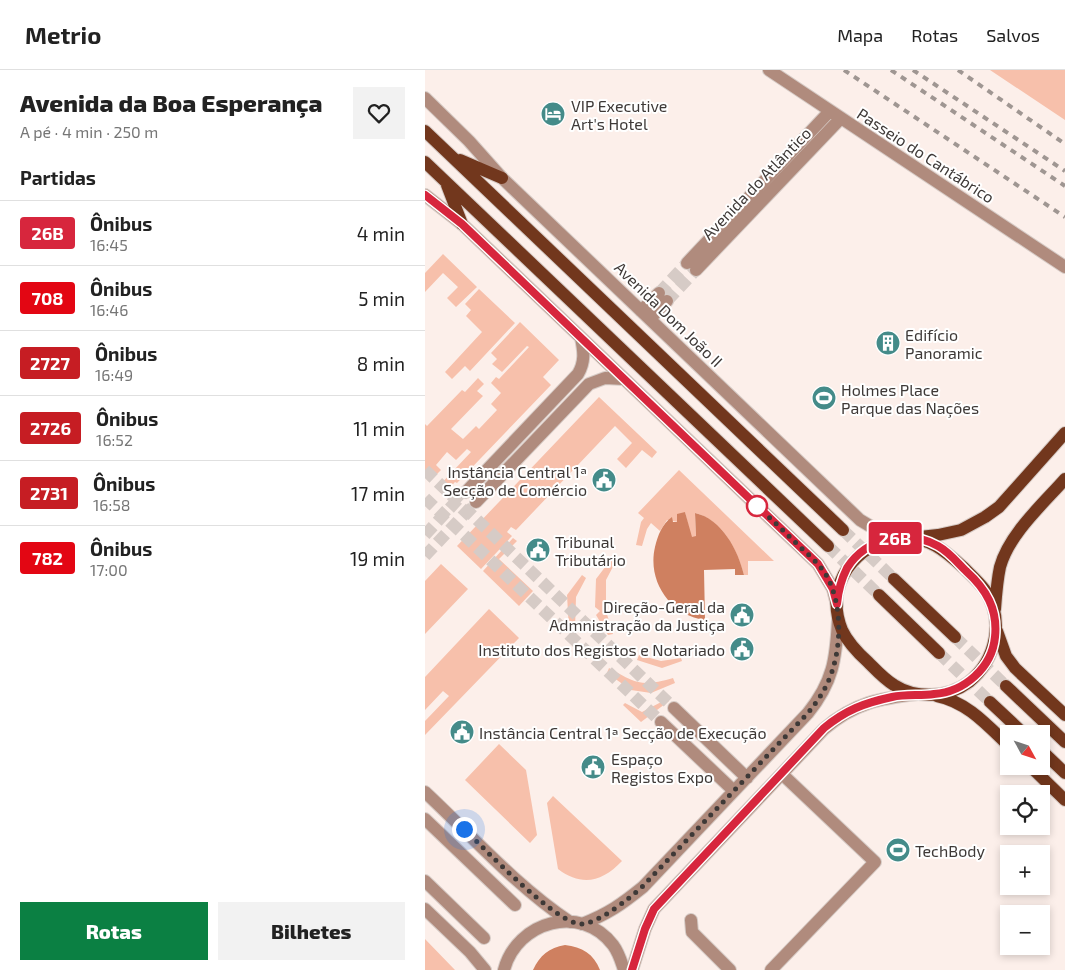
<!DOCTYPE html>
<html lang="pt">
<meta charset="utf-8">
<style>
body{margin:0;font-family:"Exo 2",sans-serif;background:#f2f2f2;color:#222;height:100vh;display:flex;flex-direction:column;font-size:19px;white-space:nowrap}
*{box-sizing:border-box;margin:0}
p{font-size:16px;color:#767676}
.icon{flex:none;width:28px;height:28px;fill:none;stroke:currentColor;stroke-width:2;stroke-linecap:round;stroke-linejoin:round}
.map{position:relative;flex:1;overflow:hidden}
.drawer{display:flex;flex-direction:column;background:#fff;width:425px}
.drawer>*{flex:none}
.badge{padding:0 10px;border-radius:4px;font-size:18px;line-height:32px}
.needle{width:32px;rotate:130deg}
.fabs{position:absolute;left:575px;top:655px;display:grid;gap:10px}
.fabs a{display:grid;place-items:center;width:50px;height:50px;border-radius:0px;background:#fff;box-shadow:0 2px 8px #0003;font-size:25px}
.you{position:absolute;width:25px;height:25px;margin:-12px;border:4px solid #fff;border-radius:50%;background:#1a73e8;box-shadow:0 0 0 8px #1a73e833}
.map>.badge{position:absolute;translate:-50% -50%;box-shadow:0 0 0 2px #fff}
h2{padding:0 20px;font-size:19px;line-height:45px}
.round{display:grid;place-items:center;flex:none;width:52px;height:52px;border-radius:0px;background:#f2f2f2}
.summary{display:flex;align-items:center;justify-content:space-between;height:85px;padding:0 20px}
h1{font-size:24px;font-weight:800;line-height:38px}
.button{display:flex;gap:10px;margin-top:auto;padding:10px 20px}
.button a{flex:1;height:58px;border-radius:0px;background:#0b8043;color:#fff;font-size:20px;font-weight:800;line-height:58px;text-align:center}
.button a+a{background:#f2f2f2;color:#222}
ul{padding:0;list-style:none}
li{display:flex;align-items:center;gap:15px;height:65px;padding:0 20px;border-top:1px solid #e0e0e0}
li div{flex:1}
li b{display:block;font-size:19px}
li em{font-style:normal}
li .badge{min-width:55px;font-weight:700;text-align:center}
header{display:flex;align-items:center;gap:30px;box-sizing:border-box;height:70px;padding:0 25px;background:#fff;border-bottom:1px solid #e0e0e0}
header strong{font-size:24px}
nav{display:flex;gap:28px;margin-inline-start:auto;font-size:18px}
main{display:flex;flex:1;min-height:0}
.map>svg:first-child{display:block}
.green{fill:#f7c0ab}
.water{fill:#cf8060}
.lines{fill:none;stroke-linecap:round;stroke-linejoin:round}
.minor-tunnel{stroke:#d6cbc6;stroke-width:12;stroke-dasharray:12 6;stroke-linecap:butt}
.major-tunnel{stroke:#d6cbc6;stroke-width:12;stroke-dasharray:12 6;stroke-linecap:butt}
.minor-casing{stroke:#d6cbc6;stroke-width:14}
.major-casing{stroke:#d6cbc6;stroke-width:14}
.minor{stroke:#b08b7d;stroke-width:12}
.major{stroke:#72371d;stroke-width:12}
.rail{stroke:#9f9692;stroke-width:4;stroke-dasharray:6 6;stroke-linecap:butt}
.line-casing{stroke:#fff;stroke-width:11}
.line{stroke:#d7263d;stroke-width:8}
.walk{stroke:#3e3937;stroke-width:5;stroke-dasharray:0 9}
.stop-dot{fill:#fff;stroke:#d7263d;stroke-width:2.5}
.labels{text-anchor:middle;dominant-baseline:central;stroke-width:4;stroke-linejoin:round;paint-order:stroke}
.poi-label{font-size:16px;fill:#3e3937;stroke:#fff;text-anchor:start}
.street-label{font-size:16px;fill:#3e3937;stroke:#fff}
</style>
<header>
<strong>Metrio</strong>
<nav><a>Mapa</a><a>Rotas</a><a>Salvos</a></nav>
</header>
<main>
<section class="drawer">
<div class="summary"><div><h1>Avenida da Boa Esperança</h1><p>A pé · 4 min · 250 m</p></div><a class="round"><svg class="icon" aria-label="heart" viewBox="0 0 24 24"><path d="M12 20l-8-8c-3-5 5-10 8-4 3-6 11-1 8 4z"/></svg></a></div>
<h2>Partidas</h2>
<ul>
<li><span class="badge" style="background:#d7263d;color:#fff">26B</span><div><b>Ônibus</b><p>16:45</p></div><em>4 min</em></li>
<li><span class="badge" style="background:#e30613;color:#fff">708</span><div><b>Ônibus</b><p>16:46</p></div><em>5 min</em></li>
<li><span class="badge" style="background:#c61d23;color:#fff">2727</span><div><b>Ônibus</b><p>16:49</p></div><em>8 min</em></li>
<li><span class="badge" style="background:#c61d23;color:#fff">2726</span><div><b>Ônibus</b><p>16:52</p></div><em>11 min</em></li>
<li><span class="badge" style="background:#c61d23;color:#fff">2731</span><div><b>Ônibus</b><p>16:58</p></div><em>17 min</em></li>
<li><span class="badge" style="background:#e30613;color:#fff">782</span><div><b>Ônibus</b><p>17:00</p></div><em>19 min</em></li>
</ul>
<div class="button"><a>Rotas</a><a>Bilhetes</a></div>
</section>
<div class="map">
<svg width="640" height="900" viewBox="0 0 640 900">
<rect width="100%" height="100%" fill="#fcefea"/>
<path class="green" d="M565,0H640V50Z
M18,184L52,217L31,237L22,228L33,217L18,203L0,222V203Z
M54,219L90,253L45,301L40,296L27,309L20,302L57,262L41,246L46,240L40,234Z
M95,252L134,290L118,307L126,315L32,413L30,412L19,424L12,418L46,382L42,379L31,390L22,382L11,395L16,400L5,411L0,407V354L2,356L37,320L40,322L53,308L59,314L52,321L58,326L26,359L38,369L51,356L54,359L72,340L66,334L76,323L66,313L71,307L74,309L104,277L102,276L77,302L67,294L72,289L66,283Z
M174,327L232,382L227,388L217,380L201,398L192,389L207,373L190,356L91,460L86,457L82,462L87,466L56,499L32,476Z
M254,400L349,491H323V505H319C312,480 298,450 270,443L271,467H266L260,442L253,452L242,450L235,461L226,453L222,459L217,476L211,475L216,452L219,448L213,443Z
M88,468L92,471L74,489L108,521L94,536L58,501Z
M187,488L191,491L181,510V541L188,564L183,565L171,545L175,541L170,537L171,509Z
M16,494L43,519L0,564V511Z
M157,505L161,508L151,527L150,559L144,560L142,525Z
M64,539L94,568L0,665V651L24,626L18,621L0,640V607Z
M214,585L236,591L256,588L257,591L237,598L212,590Z
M184,598C212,614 217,617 248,608L250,613L226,623L206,620L182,603Z
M242,629L244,631L216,652L198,635L200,633L217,642Z
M74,674L101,700L112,765L105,773L40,710Z
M128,726L197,791C177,812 157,817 133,799L122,733Z
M0,869L30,900H0Z"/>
<path class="water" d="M260,442L267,467L271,466L270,443C297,449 313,480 319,505H310V499L279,500L280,550C245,545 222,511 230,477C233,465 237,454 247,447L248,452H252V444Z
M140,875C157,877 169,884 175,900H108C115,885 124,878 140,875Z"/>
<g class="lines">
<path class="minor-tunnel" d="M234,223L262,193
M242,231L271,200
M0,400L249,638
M0,428L236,652
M0,465L37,425
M0,486L48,435"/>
<path class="major-tunnel" d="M418,460L469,509
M403,476L454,525
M530,567L581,616
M514,583L565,632"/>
<defs>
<path id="minor" d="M344,0L640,197
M0,28L44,71L77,108L435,450L445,456L476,467
M0,125L37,154L393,494L408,519L412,535
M262,193L405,41
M271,200L416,48
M216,241L234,223
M225,249L242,231
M41,422L153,304C160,292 159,282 156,268
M51,432L164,314L180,308L199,309
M249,638L322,708
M236,652L309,721
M0,722C47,766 91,816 145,852
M0,749L90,835
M0,811L59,868
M0,839L45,882L60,900
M266,850L267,862L305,900
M157,854C183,844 197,834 218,817L383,643C408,612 411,589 413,550
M79,900C92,851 156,833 188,875C194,883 196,891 199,900
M207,900L220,859L229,839L399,659C429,633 455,628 493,624
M346,900L450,792L357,704"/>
<path id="major" d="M0,61L418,460
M35,90L77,108
M0,92L403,476
M22,115L37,154
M476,467C505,468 518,479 539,498C546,505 554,512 560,520C580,550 571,590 544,612C523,628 491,629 469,615C459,609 451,600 443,592C433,583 423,573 417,560C398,514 431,473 476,467Z
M495,467L513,465L536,460L560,447L574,437L640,363
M469,509L530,567
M454,525L514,583
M570,539C571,525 572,511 575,497C584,464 618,434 640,409
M572,561L581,586L590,598L640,645
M581,616L640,672
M512,626C542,632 562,655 584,676
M565,632L599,664
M616,680L640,703
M605,696L640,730"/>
</defs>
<use href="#minor" class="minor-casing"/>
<use href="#major" class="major-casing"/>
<use href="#minor" class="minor"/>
<use href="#major" class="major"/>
<path class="rail" d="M419,0L640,147
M466,0L640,116
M488,0L640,101
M533,0L640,74"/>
</g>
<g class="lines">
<defs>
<path id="line" d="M0,125L37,154L393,494L408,519L412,534C413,522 416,510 422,498C441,468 482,459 513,476C524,482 532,492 541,501C561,519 573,539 570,567C567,598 539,622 509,624C495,626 481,624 467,627C439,633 421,640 399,658L229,839L220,859L207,900"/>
</defs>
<use href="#line" class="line-casing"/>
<use href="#line" class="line"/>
<path class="walk" d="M39,759C59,778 132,855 157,854C174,853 205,828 218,816L383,643C390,634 397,625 402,614C417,583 419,534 400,503C393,493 383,484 374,476C360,462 346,449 332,436"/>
</g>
<defs>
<symbol id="hotel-disc" viewBox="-11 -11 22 22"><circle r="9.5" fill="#448b89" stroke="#fff"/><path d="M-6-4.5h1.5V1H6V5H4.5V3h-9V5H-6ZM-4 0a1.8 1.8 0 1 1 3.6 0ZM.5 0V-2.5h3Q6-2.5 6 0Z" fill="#fff"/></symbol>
<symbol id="building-disc" viewBox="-11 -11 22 22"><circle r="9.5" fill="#448b89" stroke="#fff"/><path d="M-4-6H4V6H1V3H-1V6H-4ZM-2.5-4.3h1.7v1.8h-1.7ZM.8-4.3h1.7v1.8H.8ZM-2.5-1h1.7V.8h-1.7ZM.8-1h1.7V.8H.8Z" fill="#fff"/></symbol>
<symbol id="stadium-disc" viewBox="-11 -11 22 22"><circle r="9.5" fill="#448b89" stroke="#fff"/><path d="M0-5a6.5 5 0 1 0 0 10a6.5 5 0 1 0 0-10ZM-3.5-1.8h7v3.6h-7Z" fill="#fff"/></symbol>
<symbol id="civic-disc" viewBox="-11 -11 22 22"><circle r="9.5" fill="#448b89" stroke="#fff"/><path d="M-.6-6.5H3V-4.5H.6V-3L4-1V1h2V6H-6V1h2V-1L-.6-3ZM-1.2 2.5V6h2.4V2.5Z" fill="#fff"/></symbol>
</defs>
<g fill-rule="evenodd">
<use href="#hotel-disc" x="114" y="30" width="28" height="28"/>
<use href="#building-disc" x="449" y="259" width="28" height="28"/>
<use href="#stadium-disc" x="385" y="314" width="28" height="28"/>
<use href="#civic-disc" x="165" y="396" width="28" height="28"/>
<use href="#civic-disc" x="99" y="466" width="28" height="28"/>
<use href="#civic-disc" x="303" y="531" width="28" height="28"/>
<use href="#civic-disc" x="303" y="565" width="28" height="28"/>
<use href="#civic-disc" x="23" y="648" width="28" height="28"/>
<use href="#civic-disc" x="154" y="683" width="28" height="28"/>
<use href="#stadium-disc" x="459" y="766" width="28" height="28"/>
</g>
<circle class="stop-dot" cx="332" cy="436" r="10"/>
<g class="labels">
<g class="poi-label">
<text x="146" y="35">VIP Executive<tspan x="146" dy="18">Art's Hotel</tspan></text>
<text x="480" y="264">Edifício<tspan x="480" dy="18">Panoramic</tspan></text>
<text x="416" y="319">Holmes Place<tspan x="416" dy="18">Parque das Nações</tspan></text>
<text x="162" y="401" text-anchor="end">Instância Central 1ª<tspan x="162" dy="18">Secção de Comércio</tspan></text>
<text x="130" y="471">Tribunal<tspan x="130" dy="18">Tributário</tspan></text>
<text x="300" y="536" text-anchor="end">Direção-Geral da<tspan x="300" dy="18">Admnistração da Justiça</tspan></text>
<text x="300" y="579" text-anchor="end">Instituto dos Registos e Notariado</text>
<text x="54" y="662">Instância Central 1ª Secção de Execução</text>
<text x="186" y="688">Espaço<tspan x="186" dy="18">Registos Expo</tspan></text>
<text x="490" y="780">TechBody</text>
</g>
<g class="street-label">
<text transform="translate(501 85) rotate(33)">Passeio do Cantábrico</text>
<text transform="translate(331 113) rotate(-46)">Avenida do Atlântico</text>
<text transform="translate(244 244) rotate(44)">Avenida Dom João II</text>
</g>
</g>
</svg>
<div class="fabs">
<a><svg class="needle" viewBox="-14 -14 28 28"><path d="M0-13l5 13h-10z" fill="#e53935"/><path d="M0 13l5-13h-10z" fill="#767676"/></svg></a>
<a><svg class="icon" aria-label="locate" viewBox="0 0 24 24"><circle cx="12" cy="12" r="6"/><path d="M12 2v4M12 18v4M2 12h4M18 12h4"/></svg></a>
<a>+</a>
<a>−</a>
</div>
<div class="you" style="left:39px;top:759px"></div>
<b class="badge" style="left:470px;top:468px;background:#d7263d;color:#fff">26B</b>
</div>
</main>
